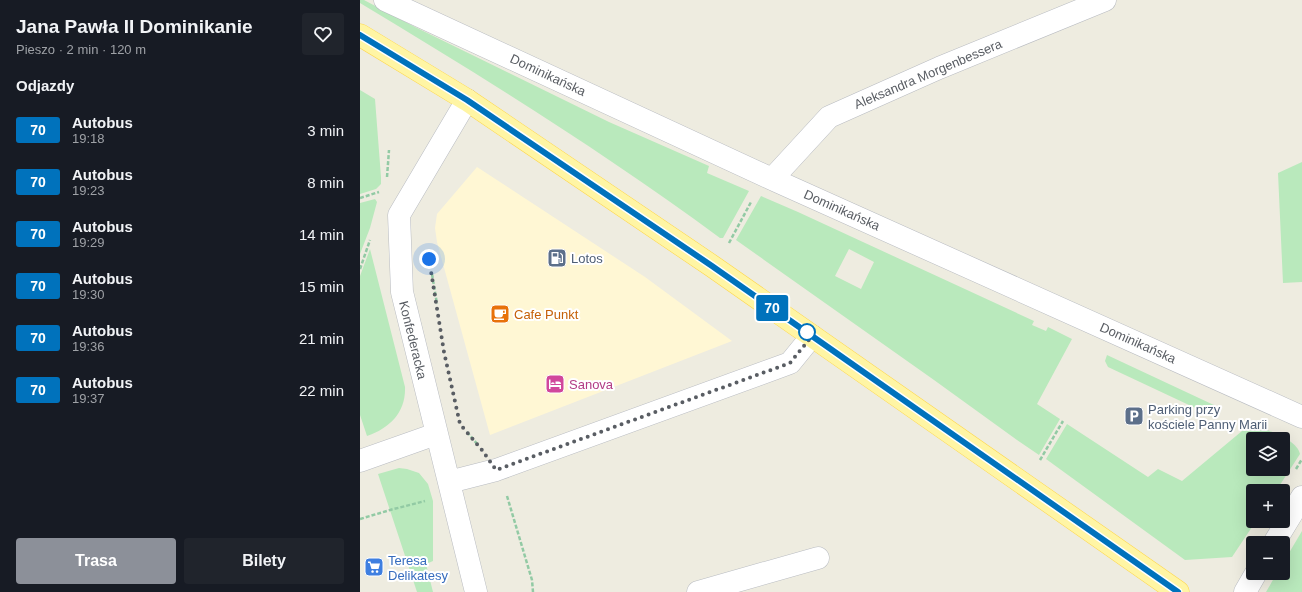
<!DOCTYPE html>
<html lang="pl">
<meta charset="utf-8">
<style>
body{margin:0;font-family:Arial,sans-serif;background:#20242c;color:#f1f3f6;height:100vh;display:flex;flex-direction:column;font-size:15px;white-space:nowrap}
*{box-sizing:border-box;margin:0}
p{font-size:13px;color:#9ea1a6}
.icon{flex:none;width:22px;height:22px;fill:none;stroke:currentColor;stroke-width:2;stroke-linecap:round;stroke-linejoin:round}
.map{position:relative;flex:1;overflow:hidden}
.details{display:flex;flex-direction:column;background:#171b24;width:360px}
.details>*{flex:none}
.badge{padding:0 8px;border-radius:3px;font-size:14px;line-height:26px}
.controls{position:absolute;left:886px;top:432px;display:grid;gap:8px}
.controls a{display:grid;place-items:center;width:44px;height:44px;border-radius:4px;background:#171b24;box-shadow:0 4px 16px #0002;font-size:20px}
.you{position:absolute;width:20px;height:20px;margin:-10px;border:3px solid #fff;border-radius:50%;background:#1a73e8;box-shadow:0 0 0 6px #1a73e833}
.map>.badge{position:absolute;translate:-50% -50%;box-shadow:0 0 0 2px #fff}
h2{padding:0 16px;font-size:15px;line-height:36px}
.round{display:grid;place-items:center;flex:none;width:42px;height:42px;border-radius:4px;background:#20242c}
.head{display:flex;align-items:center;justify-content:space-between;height:68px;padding:0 16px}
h1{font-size:19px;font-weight:700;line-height:30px}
.primary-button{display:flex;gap:8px;margin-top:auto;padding:8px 16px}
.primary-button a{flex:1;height:46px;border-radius:4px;background:#8c9099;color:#fff;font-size:16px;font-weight:700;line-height:46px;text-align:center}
.primary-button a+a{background:#20242c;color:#f1f3f6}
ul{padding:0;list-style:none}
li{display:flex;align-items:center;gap:12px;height:52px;padding:0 16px}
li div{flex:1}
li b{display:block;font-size:15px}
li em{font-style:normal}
li .badge{min-width:44px;font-weight:700;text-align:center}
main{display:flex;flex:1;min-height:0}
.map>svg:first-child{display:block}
.commercial{fill:#fff7d4}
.green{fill:#b9e9bc;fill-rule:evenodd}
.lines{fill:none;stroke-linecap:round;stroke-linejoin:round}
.minor-casing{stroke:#b8bbc1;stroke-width:23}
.major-casing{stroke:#ffd648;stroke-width:23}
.path{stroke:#92caa4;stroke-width:2.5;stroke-dasharray:4 2;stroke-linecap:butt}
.minor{stroke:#fff;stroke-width:22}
.major{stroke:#fff5a4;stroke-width:22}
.line-casing{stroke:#fff;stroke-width:9}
.line{stroke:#0072bc;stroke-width:6}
.walk{stroke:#595d63;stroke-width:4;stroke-dasharray:0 7.2}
.stop-dot{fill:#fff;stroke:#0072bc;stroke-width:2}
.labels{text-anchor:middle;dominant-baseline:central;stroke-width:4;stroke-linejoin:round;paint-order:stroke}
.street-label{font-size:13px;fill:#595d63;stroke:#fff}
.service-label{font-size:13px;fill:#4e5e75;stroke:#fff;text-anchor:start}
.food-label{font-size:13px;fill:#c56008;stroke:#fff;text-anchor:start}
.hotel-label{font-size:13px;fill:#b23c85;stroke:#fff;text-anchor:start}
.shop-label{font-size:13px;fill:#366cbe;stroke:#fff;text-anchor:start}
</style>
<main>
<section class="details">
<div class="head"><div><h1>Jana Pawła II Dominikanie</h1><p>Pieszo · 2 min · 120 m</p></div><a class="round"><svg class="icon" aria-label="heart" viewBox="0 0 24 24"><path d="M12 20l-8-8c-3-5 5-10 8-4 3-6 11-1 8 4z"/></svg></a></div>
<h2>Odjazdy</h2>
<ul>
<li><span class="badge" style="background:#0072bc;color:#fff">70</span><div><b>Autobus</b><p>19:18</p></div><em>3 min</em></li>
<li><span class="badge" style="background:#0072bc;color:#fff">70</span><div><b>Autobus</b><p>19:23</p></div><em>8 min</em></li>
<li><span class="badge" style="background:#0072bc;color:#fff">70</span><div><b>Autobus</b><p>19:29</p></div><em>14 min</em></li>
<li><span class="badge" style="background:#0072bc;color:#fff">70</span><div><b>Autobus</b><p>19:30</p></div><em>15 min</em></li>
<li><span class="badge" style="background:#0072bc;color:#fff">70</span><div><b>Autobus</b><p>19:36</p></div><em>21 min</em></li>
<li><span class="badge" style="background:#0072bc;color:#fff">70</span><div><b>Autobus</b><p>19:37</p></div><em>22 min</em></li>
</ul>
<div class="primary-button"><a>Trasa</a><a>Bilety</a></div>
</section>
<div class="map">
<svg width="942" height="592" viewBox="0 0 942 592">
<rect width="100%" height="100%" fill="#eeece0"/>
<path class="commercial" d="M117,167L285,277L372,341L130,435L77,242L75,228L77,214Z"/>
<path class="green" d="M0,0H4L55,27L249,122L349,166L347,173L389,191L363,238H360C245,153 123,77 0,3Z
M0,90L15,99L21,177V184L16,189L0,194Z
M942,162V282L923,283L918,173Z
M401,196L438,212L674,321L672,325L686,331L688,327L712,339L677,404L700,419L679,455L657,440L574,380L376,240ZM489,249L514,262L501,289L475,276Z
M15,199L17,202L10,228L0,254V203Z
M10,249L45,387C46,412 30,428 7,436L0,415V276Z
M747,355L856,406C853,411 851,413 846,413L748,367L745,361Z
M707,424L788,477L798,469L822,481L882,431L892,424C906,430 937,439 940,454L916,491H893V521H896L872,557L825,560L686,459ZM893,439H923V469H893Z
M39,468L47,469L59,473L68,484L73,501V561L66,564L73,592H57L18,474Z
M942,531V592H906L917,573H923V563Z"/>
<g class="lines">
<defs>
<path id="minor" d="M25,0L412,179L942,417
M107,100L39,215L42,292L116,592
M412,179L469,117L579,68L745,0
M0,461L76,434
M89,482L136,470L430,363L452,336
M914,543L942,497
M338,592L458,558
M885,592L896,573"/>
<path id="major" d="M0,35L107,100L352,266L818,592"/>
</defs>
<use href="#minor" class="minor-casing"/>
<use href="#major" class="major-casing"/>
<path class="path" d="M27,177L29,150
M0,198L19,192
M369,243L391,202
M0,269L10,240
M72,274L77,304
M107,432L118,445
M680,460L703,421
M936,469L942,459
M147,496L172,580L173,592
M0,519L30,510L65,501"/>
<use href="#minor" class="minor"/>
<use href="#major" class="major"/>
</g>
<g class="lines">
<defs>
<path id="line" d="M0,35L107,100L352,266L818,592"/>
</defs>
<use href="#line" class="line-casing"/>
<use href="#line" class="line"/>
<path class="walk" d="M69,259L84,352L100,424L122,450L136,470L430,363L452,336L447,332"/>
</g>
<defs>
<symbol id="fuel-square" viewBox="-11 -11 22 22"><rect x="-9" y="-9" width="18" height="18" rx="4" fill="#5c6f8a" stroke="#fff"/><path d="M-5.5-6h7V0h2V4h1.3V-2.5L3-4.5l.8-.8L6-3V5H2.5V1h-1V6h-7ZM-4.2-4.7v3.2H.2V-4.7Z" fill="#fff"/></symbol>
<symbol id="cafe-square" viewBox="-11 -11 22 22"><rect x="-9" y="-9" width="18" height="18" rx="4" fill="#e8710a" stroke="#fff"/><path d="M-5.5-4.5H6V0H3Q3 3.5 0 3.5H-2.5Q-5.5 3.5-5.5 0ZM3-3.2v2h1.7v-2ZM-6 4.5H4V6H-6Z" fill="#fff"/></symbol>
<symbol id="hotel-square" viewBox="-11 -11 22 22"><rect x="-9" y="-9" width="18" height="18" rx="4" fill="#d1479c" stroke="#fff"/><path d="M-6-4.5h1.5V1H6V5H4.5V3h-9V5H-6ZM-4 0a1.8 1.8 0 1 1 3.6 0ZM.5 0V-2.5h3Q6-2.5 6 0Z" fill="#fff"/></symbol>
<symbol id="parking-square" viewBox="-11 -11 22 22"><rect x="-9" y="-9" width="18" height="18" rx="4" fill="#5c6f8a" stroke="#fff"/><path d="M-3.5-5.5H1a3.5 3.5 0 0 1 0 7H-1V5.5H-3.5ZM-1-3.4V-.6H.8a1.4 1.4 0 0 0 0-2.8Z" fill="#fff"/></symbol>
<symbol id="supermarket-square" viewBox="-11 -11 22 22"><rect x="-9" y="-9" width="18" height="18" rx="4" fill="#3f7fe0" stroke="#fff"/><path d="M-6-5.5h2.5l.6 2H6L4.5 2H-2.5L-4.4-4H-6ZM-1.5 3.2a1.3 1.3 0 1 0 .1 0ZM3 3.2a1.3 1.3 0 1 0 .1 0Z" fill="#fff"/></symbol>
</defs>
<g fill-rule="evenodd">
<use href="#fuel-square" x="186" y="247" width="22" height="22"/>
<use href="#cafe-square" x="129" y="303" width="22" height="22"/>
<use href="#hotel-square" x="184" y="373" width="22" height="22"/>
<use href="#parking-square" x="763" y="405" width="22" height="22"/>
<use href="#supermarket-square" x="3" y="556" width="22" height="22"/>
</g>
<circle class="stop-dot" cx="447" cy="332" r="8"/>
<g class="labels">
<g class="street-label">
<text transform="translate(568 74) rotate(-23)">Aleksandra Morgenbessera</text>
<text transform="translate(188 75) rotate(25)">Dominikańska</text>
<text transform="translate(482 210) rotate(24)">Dominikańska</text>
<text transform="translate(53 340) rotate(76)">Konfederacka</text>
<text transform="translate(778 343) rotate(24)">Dominikańska</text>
</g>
<g class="service-label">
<text x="211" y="258">Lotos</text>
<text x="788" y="409">Parking przy<tspan x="788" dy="15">kościele Panny Marii</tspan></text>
</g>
<g class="food-label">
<text x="154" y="314">Cafe Punkt</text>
</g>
<g class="hotel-label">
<text x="209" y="384">Sanova</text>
</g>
<g class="shop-label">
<text x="28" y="560">Teresa<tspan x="28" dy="15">Delikatesy</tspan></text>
</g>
</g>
</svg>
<div class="controls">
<a><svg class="icon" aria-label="layers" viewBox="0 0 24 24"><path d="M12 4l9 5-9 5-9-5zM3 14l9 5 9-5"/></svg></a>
<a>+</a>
<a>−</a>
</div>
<div class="you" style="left:69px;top:259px"></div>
<b class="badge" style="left:412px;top:308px;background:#0072bc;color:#fff">70</b>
</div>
</main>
